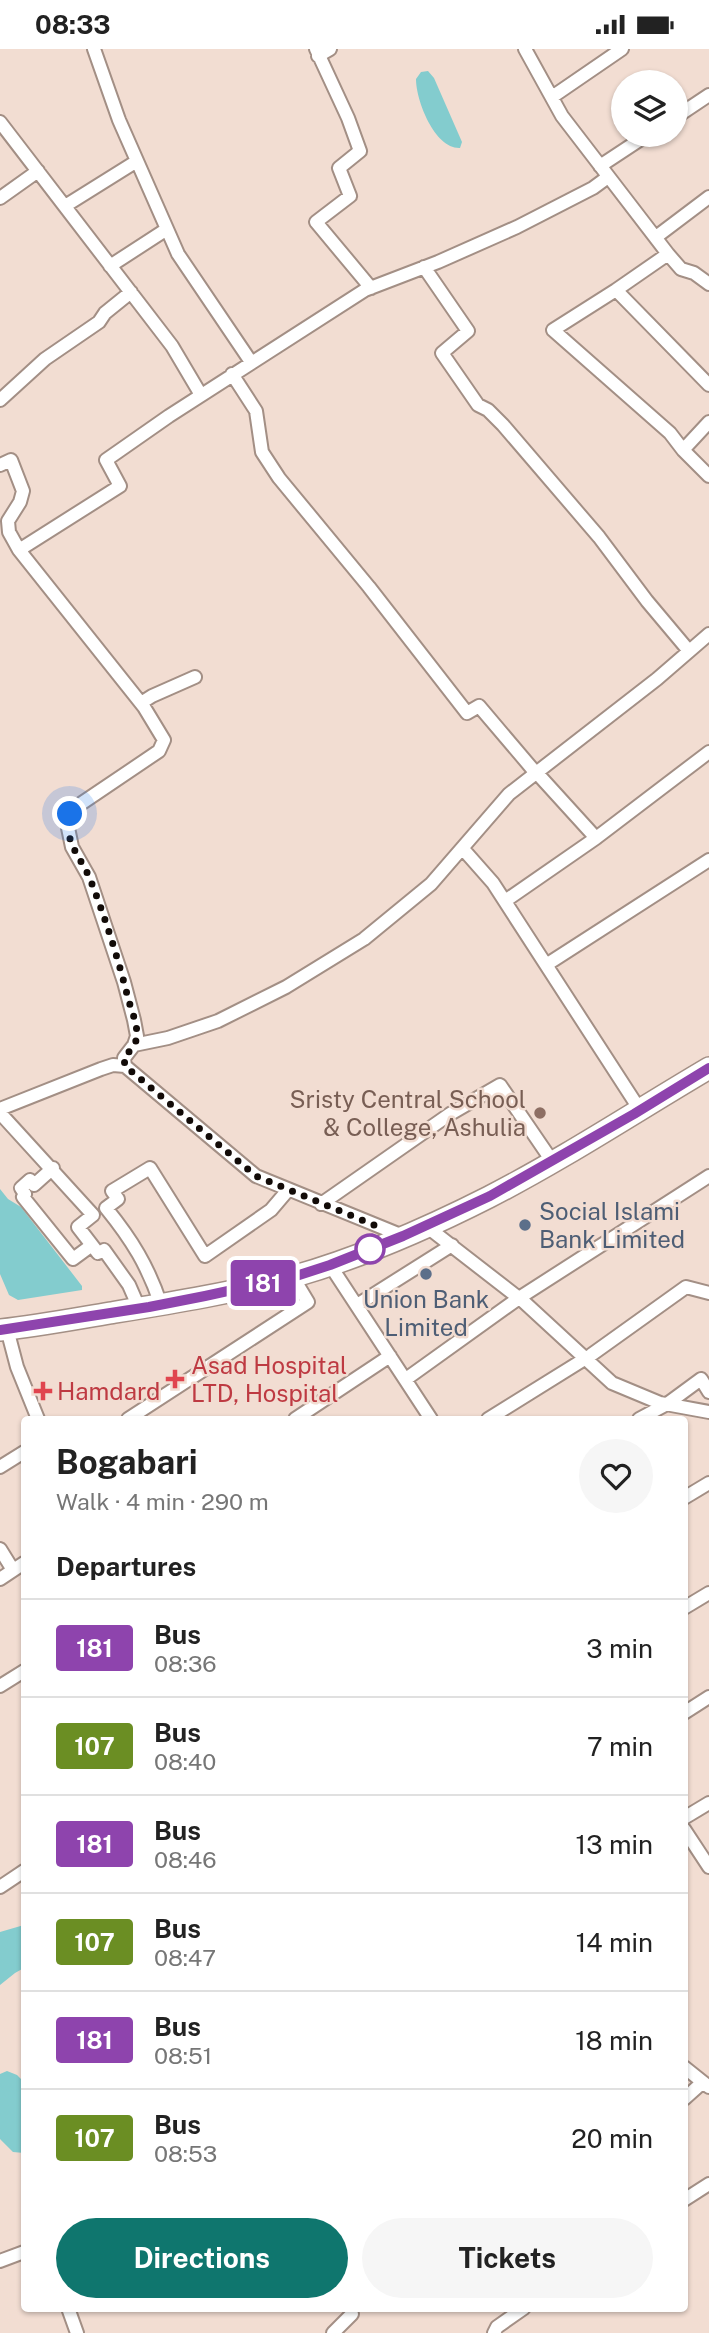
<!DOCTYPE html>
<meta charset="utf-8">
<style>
body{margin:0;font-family:"Public Sans",sans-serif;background:#f6f6f6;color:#222;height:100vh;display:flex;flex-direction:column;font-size:26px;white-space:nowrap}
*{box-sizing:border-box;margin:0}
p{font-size:23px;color:#767676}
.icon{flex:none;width:38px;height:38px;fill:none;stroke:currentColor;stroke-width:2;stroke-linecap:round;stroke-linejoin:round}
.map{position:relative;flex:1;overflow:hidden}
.drawer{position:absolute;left:21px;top:1367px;width:667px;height:896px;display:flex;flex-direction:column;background:#fff;border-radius:7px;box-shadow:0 2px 5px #0004}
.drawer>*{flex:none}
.badge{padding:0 14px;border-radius:5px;font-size:24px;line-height:46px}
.buttons{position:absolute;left:611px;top:21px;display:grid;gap:14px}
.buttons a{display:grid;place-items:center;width:77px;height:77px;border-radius:50%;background:#fff;box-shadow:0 2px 5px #0004;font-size:35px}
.you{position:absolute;width:35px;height:35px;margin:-18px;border:5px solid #fff;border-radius:50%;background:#1a73e8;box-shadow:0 0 0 10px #1a73e833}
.map>.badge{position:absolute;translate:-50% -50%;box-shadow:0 0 0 4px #fff}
h2{padding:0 35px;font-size:26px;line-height:63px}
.round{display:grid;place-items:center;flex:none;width:74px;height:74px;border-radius:37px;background:#f6f6f6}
.headline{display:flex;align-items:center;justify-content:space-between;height:119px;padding:0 35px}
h1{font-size:33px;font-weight:700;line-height:52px}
.button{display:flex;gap:14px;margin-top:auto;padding:14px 35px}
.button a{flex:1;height:80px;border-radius:42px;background:#0f766e;color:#fff;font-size:28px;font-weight:700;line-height:80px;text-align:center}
.button a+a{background:#f6f6f6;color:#222}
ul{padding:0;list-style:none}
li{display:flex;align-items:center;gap:21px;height:98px;padding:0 35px;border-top:2px solid #e0e0e0}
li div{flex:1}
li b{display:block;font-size:26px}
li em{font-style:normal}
li .badge{min-width:77px;font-weight:700;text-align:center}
.status{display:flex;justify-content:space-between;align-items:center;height:49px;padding:0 35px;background:#fff;direction:ltr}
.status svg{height:19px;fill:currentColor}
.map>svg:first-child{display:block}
.water{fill:#83ccce}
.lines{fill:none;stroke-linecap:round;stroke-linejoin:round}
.street-casing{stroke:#a38f85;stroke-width:16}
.highway-casing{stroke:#a38f85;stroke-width:24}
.street{stroke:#fff;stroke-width:12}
.highway{stroke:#fff;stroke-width:21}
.line-casing{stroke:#fff;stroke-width:16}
.line{stroke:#8e44ad;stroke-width:10}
.walk{stroke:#120b08;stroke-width:7;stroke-dasharray:0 12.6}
.education-dot{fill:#8d6e63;stroke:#f2ddd2;stroke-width:2.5}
.service-dot{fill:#5c6f8a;stroke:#f2ddd2;stroke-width:2.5}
.stop-dot{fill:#fff;stroke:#8e44ad;stroke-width:3.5}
.health-dot{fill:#e0444e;stroke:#f2ddd2;stroke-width:2.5}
.labels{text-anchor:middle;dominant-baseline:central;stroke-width:5;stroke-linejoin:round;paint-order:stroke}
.education-label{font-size:24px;fill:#785e54;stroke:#f2ddd2;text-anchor:end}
.service-label{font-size:24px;fill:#4e5e75;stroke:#f2ddd2;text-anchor:start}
.health-label{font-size:24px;fill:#be3a42;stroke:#f2ddd2;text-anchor:start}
</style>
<div class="status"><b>08:33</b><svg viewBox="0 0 49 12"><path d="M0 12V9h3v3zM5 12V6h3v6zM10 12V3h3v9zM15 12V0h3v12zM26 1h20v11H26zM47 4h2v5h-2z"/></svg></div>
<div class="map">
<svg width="709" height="2284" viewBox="0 0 709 2284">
<rect width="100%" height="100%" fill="#f2ddd2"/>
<path class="water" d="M428,22L434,29L462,93L460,99C435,100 416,52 416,30L421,23Z
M0,1140L8,1150L21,1158L82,1237V1241L18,1251L9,1246L0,1225Z
M24,1876V1919L15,1924L0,1936V1883Z
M7,2022L17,2026L24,2033V2104L13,2103L0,2090V2025Z"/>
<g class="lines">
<defs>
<path id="street" d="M94,0L119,71L178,205L251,313
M316,0L348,69L360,102L339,119L350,147L316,173L371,239
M525,0L562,67L668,205L616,241L709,336
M318,7L330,0
M552,48L622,0
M676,68L709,46
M0,73L172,297L201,346
M600,117L647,86
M0,149L38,122
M65,157L137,112
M656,188L709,148
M668,205L681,220L694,224L709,235
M110,217L167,180
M424,218L468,282L442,304L478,356L488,361L503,376L599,488L647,552L689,602
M616,241L553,281L670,384L683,401L709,427
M232,325L256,362L262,403L279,429L369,538L467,664L479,657L535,723
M0,351L45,310L99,273L105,264L131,243
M683,401L709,373
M0,416L11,411L23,442L20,453L8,472L9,483L19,501L144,658L164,691L159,702L82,754L70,765L67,774L72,798L89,828L124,933L134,971L137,987L134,996L124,1009L125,1017
M19,501L120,437L106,411L169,367L365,241L438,213L517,178L593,139L608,128
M141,654L152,647L195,628
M536,723L596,789
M463,800L493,834L640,1061
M505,852L596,789L709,703
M546,916L709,811
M134,996L168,989L218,972L286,938L364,890L431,835L509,745L657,630L709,585
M0,1060L101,1020L113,1016L125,1017L256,1127L403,1187
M0,1064L93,1166L78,1178L98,1204L104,1201L129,1236L139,1259
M53,1119L34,1136L30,1131L21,1139L25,1145L23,1148L73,1210L92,1196
M321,1155L450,1065L500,1036L552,1112
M426,1177L524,1253L612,1334L660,1354L709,1363
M330,1216L431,1370
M161,1256C148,1217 132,1191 106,1159L118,1150L112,1142L150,1119L205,1207L271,1161L288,1141
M357,1256L452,1196
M7,1280L17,1318L38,1370
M406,1330L519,1249L709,1127
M128,1370L308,1253L293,1228
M295,1370L390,1307
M488,1370L591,1306L686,1238L709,1244
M639,1370L667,1355L701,1330L709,1343
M0,1418L24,1403
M684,1449L709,1434
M0,1500L13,1521
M0,1530L24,1514
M684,1559L709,1544
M0,1637L24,1622
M684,1664L709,1648
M684,1769L709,1754
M684,1780L709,1818
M0,1838L24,1822
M684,2018L709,2038
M684,2050L703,2033
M684,2151L709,2135
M0,2212L24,2203
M68,2259L77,2284
M333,2284L352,2265
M494,2284L497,2278L524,2259"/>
<path id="highway" d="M0,1281C37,1277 74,1270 110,1264C171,1254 233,1244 292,1228C359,1209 428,1179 489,1148C565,1109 636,1062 709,1019"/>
</defs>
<use href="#street" class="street-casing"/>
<use href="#highway" class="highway-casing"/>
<use href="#street" class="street"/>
<use href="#highway" class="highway"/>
</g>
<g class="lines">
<defs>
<path id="line" d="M0,1281L149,1258L205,1247L293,1228L330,1216L403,1187L490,1147L634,1065L709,1019"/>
</defs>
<use href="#line" class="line-casing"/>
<use href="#line" class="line"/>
<path class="walk" d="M70,765C62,791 81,808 90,830C105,868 118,909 128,949C131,960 137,974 137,986C137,995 129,1002 124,1009L125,1017L256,1127L374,1176L370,1200"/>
</g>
<circle class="education-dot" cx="540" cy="1064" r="7"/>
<g class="service-dot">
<circle cx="525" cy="1176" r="7"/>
<circle cx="426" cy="1225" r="7"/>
</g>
<circle class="stop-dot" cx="370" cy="1200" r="14"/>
<g class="health-dot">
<path d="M171.5 1319.5h7v7h7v7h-7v7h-7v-7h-7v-7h7z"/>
<path d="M39.5 1331.5h7v7h7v7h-7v7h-7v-7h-7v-7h7z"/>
</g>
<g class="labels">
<g class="education-label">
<text x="526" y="1050">Sristy Central School<tspan x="526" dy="28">&amp; College, Ashulia</tspan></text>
</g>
<g class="service-label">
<text x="539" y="1162">Social Islami<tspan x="539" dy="28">Bank Limited</tspan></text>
<text x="426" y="1250" text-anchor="middle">Union Bank<tspan x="426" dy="28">Limited</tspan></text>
</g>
<g class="health-label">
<text x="191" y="1316">Asad Hospital<tspan x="191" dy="28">LTD, Hospital</tspan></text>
<text x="57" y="1342">Hamdard</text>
</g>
</g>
</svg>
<div class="buttons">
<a><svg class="icon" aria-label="layers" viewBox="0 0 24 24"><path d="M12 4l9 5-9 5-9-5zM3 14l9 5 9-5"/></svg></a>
</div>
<div class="you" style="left:70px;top:765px"></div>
<b class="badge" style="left:263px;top:1234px;background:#8e44ad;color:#fff">181</b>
<section class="drawer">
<div class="headline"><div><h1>Bogabari</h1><p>Walk · 4 min · 290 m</p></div><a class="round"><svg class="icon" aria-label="heart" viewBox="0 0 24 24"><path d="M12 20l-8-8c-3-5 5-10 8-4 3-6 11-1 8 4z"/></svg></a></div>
<h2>Departures</h2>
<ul>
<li><span class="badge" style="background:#8e44ad;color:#fff">181</span><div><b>Bus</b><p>08:36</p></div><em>3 min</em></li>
<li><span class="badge" style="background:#6b8e23;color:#fff">107</span><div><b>Bus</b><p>08:40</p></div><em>7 min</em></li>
<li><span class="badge" style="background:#8e44ad;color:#fff">181</span><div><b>Bus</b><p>08:46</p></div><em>13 min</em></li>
<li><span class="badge" style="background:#6b8e23;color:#fff">107</span><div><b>Bus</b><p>08:47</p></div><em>14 min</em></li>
<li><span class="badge" style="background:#8e44ad;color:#fff">181</span><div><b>Bus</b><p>08:51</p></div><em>18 min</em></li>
<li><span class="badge" style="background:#6b8e23;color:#fff">107</span><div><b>Bus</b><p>08:53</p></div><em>20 min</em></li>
</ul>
<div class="button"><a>Directions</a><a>Tickets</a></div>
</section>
</div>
